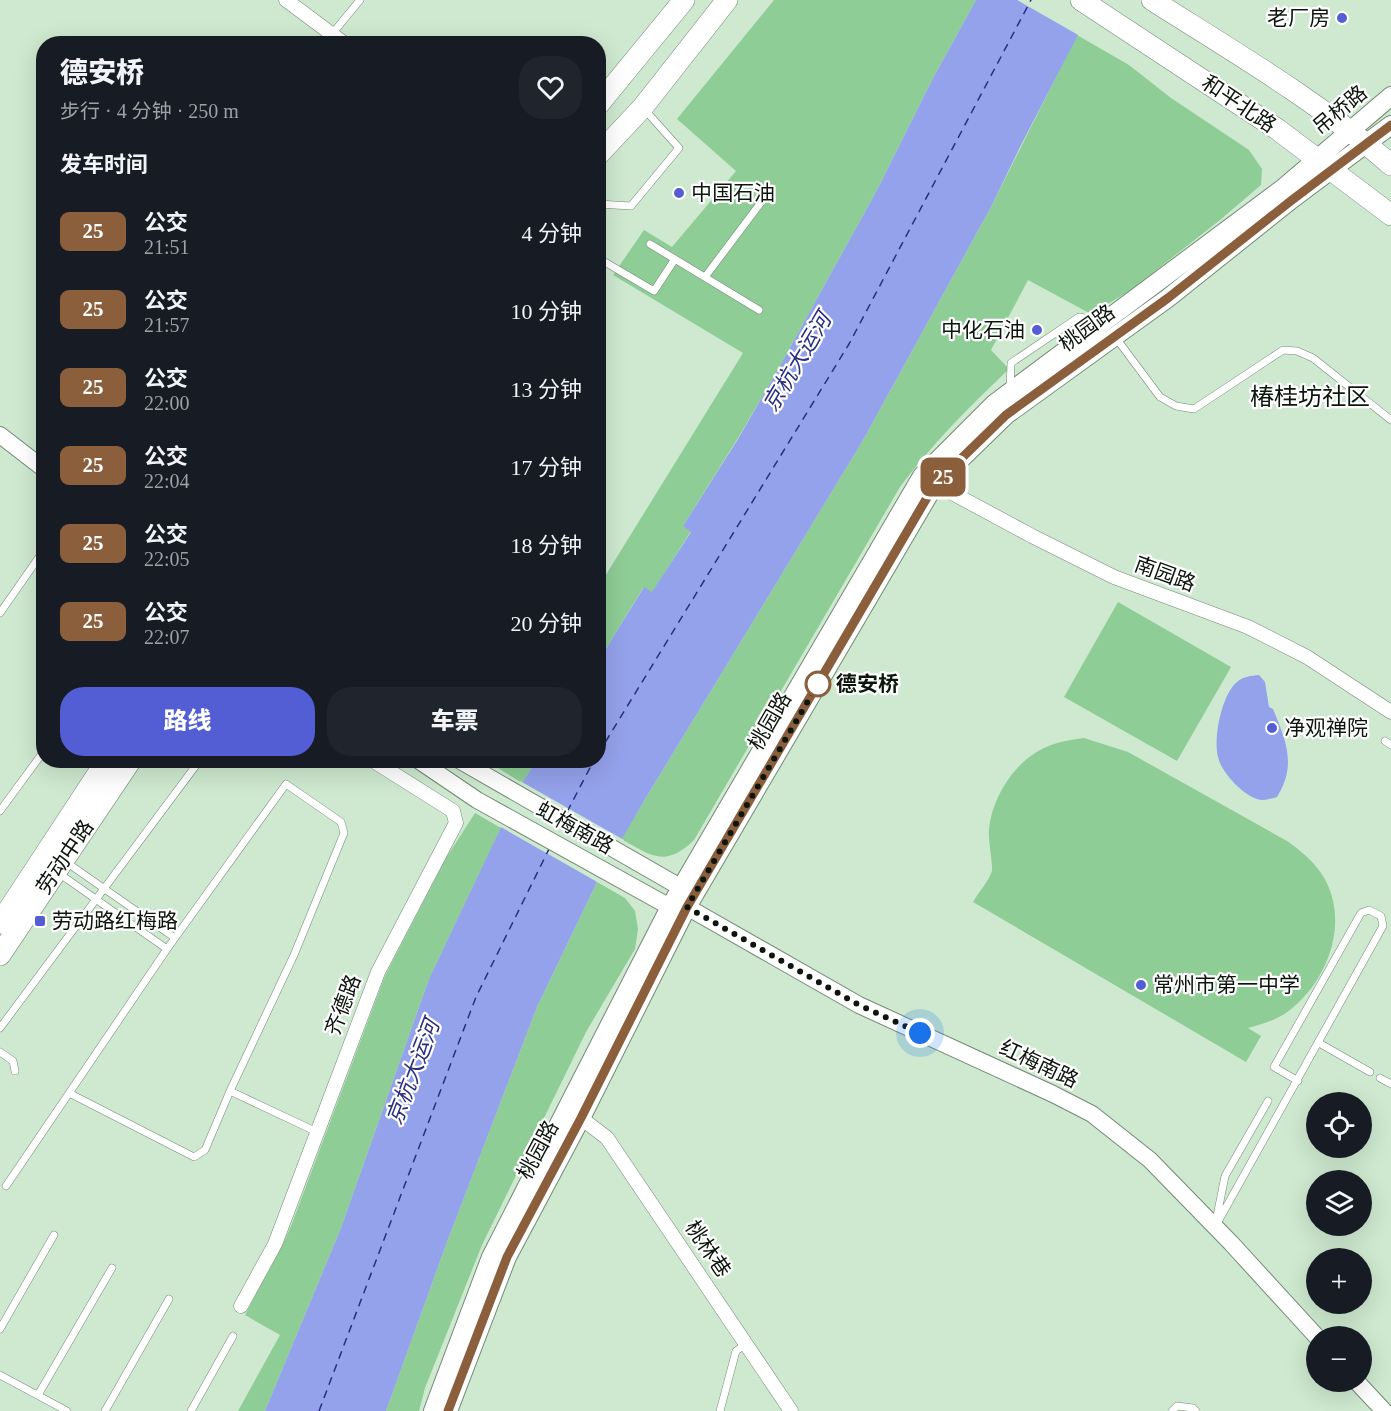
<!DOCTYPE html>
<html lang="zh">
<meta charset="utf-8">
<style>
body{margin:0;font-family:"Times New Roman","Noto Sans SC",serif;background:#20242c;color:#f1f3f6;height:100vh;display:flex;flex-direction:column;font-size:22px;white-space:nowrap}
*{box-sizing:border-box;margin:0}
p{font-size:20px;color:#9ea1a6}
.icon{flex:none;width:33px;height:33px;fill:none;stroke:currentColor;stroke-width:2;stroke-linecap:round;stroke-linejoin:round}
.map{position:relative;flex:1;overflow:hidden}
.drawer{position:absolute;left:36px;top:36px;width:570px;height:732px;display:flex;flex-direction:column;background:#171b24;border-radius:24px;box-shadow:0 6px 24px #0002}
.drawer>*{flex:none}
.badge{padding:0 12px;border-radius:9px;font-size:21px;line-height:39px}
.tools{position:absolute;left:1306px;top:1092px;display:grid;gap:12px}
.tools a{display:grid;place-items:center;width:66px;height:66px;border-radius:50%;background:#171b24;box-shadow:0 6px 24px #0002;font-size:30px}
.you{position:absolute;width:30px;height:30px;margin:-15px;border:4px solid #fff;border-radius:50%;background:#1a73e8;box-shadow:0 0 0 9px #1a73e833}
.map>.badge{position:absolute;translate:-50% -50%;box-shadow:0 0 0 3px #fff}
h2{padding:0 24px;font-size:22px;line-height:54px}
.round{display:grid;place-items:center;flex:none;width:63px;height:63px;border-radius:24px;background:#20242c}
.overview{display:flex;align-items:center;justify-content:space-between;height:102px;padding:0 24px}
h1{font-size:28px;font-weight:800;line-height:45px}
.cta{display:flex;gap:12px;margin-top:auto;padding:12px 24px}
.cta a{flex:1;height:69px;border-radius:24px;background:#535ed4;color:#fff;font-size:24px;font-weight:800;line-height:69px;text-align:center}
.cta a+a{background:#20242c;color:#f1f3f6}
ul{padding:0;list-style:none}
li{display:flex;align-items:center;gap:18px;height:78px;padding:0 24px}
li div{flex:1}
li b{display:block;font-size:22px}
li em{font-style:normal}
li .badge{min-width:66px;font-weight:700;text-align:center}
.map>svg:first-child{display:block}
.green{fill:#8ecd96}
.water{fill:#94a2eb}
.pier{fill:#cee9d0}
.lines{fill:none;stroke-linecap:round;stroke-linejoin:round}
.ferry{stroke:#2a2e81;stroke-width:1.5;stroke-dasharray:8 6;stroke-linecap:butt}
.service-casing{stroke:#728b74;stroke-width:8}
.minor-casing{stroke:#728b74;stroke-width:15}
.tertiary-casing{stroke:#728b74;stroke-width:18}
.secondary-casing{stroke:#728b74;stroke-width:20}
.primary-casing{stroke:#728b74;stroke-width:22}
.service{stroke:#fff;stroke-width:7}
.minor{stroke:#fff;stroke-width:14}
.tertiary{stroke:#fff;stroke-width:16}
.secondary{stroke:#fff;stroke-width:18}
.primary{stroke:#fff;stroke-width:21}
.line-casing{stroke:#fff;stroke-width:14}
.line{stroke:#8b5e3c;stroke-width:9}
.walk{stroke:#0c160d;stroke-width:6;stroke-dasharray:0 10.8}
.poi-dot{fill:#535ed4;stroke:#fff;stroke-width:2}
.stop-dot{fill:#fff;stroke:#8b5e3c;stroke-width:3}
.labels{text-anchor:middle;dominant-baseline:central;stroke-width:4.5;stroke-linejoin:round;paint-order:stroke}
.poi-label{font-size:21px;fill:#0c160d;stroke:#fff;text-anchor:start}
.street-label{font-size:21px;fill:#0c160d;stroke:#fff}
.stop-label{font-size:21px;font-weight:bold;fill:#0c160d;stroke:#fff;text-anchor:start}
.water-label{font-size:22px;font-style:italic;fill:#2a2e81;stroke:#fff}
.quarter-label{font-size:24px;fill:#0c160d;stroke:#fff}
</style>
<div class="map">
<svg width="1391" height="1411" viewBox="0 0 1391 1411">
<rect width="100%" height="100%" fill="#cee9d0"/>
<path class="green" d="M774,0H976L932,80L877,190L776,373L738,438L683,526L691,531L652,593L643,588L599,660V586L743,353L613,275L644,230L672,247L736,171L677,119Z
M1077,35L1129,65L1171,98L1249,150L1262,169L1261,185L1220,220L1131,290L1091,314L1028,280L991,350L1009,369C970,406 932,444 900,487L694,840C665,868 652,856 621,839L862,442L991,207Z
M1118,602L1231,667L1177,761L1064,697Z
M1084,738L1128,752L1287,841C1300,850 1312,860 1321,873C1351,917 1330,979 1290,1010C1277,1020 1263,1024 1248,1028L1261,1036L1246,1062L973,902C978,893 989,881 992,871C993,865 988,840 989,829C992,798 1014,762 1044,748C1056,742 1070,740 1084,738Z
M487,761H536L522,783Z
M475,813L501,828L429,979L341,1228L265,1411H238L280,1335L245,1315L283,1244L291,1226L385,976L446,858Z
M597,882L625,898L635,911L638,929L635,949L586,1032L482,1245L425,1388L419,1411H386L447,1242L537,1007Z"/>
<path class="water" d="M976,0H1096L1020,147L991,207L862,442L644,801L597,882L537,1007L447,1242L386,1411H265L341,1228L429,979L522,783L536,761L598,760L599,660L644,587L652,592L691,532L683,526L738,439L776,373L877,190L932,80Z
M1259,675L1265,682L1269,707L1273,709C1286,741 1297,765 1277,797C1273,798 1267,800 1263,800C1246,800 1221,772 1218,757C1213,738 1222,694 1237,682C1244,676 1251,676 1259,675Z"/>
<path class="pier" d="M1017,0H1099L1080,36Z
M520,781L624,840L599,883L499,826Z"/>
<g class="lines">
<path class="ferry" d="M598,754L849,344L1031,0
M567,812L594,760
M319,1411L476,997L549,849"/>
<defs>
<path id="service" d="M332,34L360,0
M598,204L631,206L679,148L645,110
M650,244L759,310
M598,258L654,291L675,259
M705,277L762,201
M1116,338L1160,397L1176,406L1194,409L1283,350L1297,351L1313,358L1391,420
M1010,390L1011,363L1079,317L1100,321
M0,613L44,550
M1385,741L1391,745
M0,811L44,751
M66,862L175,938
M57,872L167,949
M0,1028L200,760
M1319,1043L1370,1072
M0,1052L13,1061L15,1071
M1380,1078L1391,1084
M230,1091L317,1132
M6,1186L167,949L286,784L341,822L344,833L294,955L230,1091L205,1150L194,1157L69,1093
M1216,1221L1225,1176L1268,1101
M1215,1227L1383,926L1381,916L1369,910L1361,913L1274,1067L1298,1081
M0,1329L54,1235
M0,1375L67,1411
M1334,1387L1340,1382
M38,1395L112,1268
M105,1411L169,1299
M191,1411L233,1336
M720,1411L736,1351L746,1344
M1172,1411L1177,1406L1193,1408L1196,1411"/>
<path id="minor" d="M286,0L345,44
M928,480L1032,536L1114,577L1248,627L1307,657L1391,712
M581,1118L607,1138L791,1411
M241,1306L275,1244L378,972L456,823L453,811L372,760"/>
<path id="tertiary" d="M0,435L44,469
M418,760L477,800L670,907H687L859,1005L1053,1094L1092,1114L1150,1160L1231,1243L1317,1337
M459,760L680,887L684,901
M1357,1382L1384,1411"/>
<path id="secondary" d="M433,1411L491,1257L670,907L922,476L994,404L1282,189L1391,96
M448,1411L507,1257L581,1118L687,907L935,484L1006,415L1168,298L1292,199L1391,125"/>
<path id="primary" d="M1081,0L1277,129L1391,215
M1152,0C1234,52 1318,101 1391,165
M598,105L684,0
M598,155L643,107L727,0
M0,923L107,760
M0,955L131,760"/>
</defs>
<use href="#service" class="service-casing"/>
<use href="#minor" class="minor-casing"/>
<use href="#tertiary" class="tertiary-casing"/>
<use href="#secondary" class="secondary-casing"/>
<use href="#primary" class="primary-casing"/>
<use href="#service" class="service"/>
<use href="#minor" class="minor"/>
<use href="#tertiary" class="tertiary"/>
<use href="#secondary" class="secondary"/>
<use href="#primary" class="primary"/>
</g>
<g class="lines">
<defs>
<path id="line" d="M448,1411L507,1257L581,1118L687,907L935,484L1006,415L1168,298L1292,200L1391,125"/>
</defs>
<use href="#line" class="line-casing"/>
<use href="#line" class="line"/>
<path class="walk" d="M818,684L687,907L859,1005L920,1033"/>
</g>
<g class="poi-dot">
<circle cx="1342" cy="18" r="6"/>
<circle cx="679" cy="193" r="6"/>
<circle cx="1037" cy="330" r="6"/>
<circle cx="1272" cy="728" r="6"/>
<rect x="34" y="915" width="12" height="12" rx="3"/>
<circle cx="1141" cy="985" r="6"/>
</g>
<circle class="stop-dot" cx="818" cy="684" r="12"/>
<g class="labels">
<g class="poi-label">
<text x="1330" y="18" text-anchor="end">老厂房</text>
<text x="691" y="193">中国石油</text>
<text x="1025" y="330" text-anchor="end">中化石油</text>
<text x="1284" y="728">净观禅院</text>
<text x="52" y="921">劳动路红梅路</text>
<text x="1153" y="985">常州市第一中学</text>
</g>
<g class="street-label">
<text transform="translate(1239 104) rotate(34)">和平北路</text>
<text transform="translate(1340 110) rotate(-40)">吊桥路</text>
<text transform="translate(1087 328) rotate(-36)">桃园路</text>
<text transform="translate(1165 574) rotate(20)">南园路</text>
<text transform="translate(770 721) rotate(-60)">桃园路</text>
<text transform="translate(575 828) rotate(29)">虹梅南路</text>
<text transform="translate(65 857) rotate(-56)">劳动中路</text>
<text transform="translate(343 1005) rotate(-69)">齐德路</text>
<text transform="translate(1039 1064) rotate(25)">红梅南路</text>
<text transform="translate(538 1150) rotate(-62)">桃园路</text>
<text transform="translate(708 1249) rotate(56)">桃林巷</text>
</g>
<g class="stop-label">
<text x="836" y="684">德安桥</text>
</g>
<g class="water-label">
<text transform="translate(797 362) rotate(-59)">京杭大运河</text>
<text transform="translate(413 1072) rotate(-69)">京杭大运河</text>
</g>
<g class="quarter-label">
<text x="1310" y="397">椿桂坊社区</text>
</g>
</g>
</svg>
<div class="tools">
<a><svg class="icon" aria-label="locate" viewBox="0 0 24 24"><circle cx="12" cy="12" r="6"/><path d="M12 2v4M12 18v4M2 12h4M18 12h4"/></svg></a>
<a><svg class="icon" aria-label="layers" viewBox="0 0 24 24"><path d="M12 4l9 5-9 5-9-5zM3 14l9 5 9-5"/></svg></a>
<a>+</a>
<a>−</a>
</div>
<div class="you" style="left:920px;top:1033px"></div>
<b class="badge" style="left:943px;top:477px;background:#8b5e3c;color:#fff">25</b>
<section class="drawer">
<div class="overview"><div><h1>德安桥</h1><p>步行 · 4 分钟 · 250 m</p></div><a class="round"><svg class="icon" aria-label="heart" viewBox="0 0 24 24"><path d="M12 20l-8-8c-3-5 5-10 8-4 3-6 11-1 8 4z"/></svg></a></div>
<h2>发车时间</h2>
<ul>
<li><span class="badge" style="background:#8b5e3c;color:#fff">25</span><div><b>公交</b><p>21:51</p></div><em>4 分钟</em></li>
<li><span class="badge" style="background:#8b5e3c;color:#fff">25</span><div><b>公交</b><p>21:57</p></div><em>10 分钟</em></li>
<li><span class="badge" style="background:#8b5e3c;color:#fff">25</span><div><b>公交</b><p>22:00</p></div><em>13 分钟</em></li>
<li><span class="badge" style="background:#8b5e3c;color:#fff">25</span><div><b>公交</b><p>22:04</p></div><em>17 分钟</em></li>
<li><span class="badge" style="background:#8b5e3c;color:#fff">25</span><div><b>公交</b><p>22:05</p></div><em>18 分钟</em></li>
<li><span class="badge" style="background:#8b5e3c;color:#fff">25</span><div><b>公交</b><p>22:07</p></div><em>20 分钟</em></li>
</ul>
<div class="cta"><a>路线</a><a>车票</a></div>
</section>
</div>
